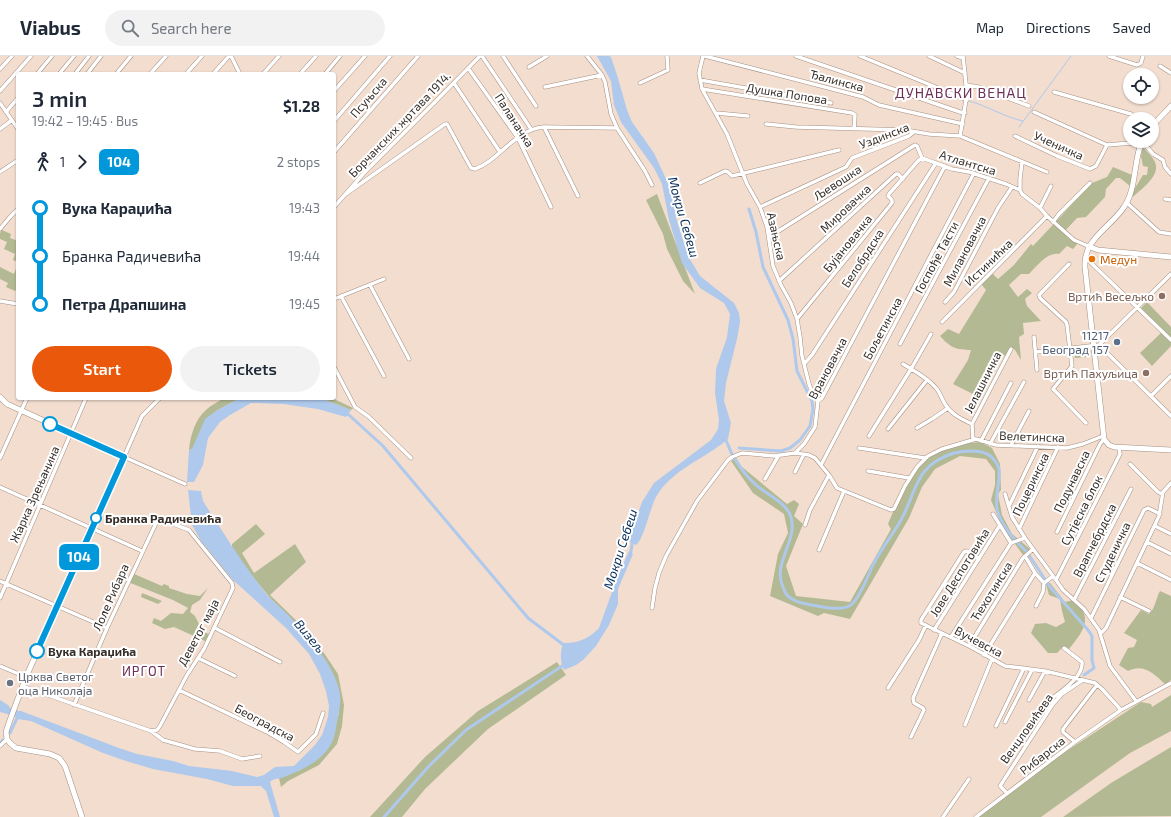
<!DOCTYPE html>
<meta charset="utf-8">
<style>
body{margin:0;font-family:"Exo 2",sans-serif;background:#f2f2f3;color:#1f2937;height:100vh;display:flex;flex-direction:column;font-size:15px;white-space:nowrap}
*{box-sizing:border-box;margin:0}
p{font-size:13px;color:#747a83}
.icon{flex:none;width:22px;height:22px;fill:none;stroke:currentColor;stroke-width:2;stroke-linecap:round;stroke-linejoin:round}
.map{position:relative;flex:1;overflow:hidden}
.panel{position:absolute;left:16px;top:16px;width:320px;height:328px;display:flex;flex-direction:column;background:#fff;border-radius:4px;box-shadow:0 1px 3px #0004}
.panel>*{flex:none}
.badge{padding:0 8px;border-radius:6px;font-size:14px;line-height:26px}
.controls{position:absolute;left:1123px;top:12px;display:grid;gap:8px}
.controls a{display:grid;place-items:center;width:36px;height:36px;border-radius:50%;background:#fff;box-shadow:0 1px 3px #0004;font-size:20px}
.map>.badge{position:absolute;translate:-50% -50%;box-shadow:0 0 0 2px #fff}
.legs{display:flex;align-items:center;gap:6px;height:44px;padding:0 16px;font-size:13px}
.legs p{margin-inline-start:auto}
.summary{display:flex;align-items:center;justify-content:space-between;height:68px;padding:0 16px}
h1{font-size:22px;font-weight:600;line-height:30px}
.primary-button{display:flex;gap:8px;margin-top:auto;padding:8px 16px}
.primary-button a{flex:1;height:46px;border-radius:24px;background:#ea580c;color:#fff;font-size:16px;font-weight:600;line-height:46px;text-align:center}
.primary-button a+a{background:#f2f2f3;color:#1f2937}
ul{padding:0 16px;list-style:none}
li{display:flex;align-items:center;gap:14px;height:48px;font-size:15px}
li i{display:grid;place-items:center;width:6px;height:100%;margin:0 5px;background:currentColor}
li i::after{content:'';width:10px;height:10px;margin:-5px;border:3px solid;border-radius:50%;background:#fff}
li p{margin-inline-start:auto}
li:first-child i{background:linear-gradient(#0000 50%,currentColor 0)}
li:last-child i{background:linear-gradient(currentColor 50%,#0000 0)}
header{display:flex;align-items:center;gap:24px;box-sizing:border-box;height:56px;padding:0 20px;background:#fff;border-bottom:1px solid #e0e1e3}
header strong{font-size:19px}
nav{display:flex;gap:22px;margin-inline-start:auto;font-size:14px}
.search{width:280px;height:36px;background:#f2f2f3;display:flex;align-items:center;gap:10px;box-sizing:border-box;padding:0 14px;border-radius:22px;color:#747a83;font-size:15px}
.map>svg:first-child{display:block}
.green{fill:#b3ba93}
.water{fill:#aec9ec}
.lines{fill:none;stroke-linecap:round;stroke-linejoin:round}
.stream{stroke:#aec9ec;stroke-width:1}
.canal{stroke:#aec9ec;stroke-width:3}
.street-casing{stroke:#a49083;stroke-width:4.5}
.secondary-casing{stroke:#a49083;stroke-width:6}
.street{stroke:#fff;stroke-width:3.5}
.secondary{stroke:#fff;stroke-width:5}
.line-1-casing{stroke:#fff;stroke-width:9}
.line-1{stroke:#0098da;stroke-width:6}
.food-dot{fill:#e8710a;stroke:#fff;stroke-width:1.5}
.education-dot{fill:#8d6e63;stroke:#fff;stroke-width:1.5}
.service-dot{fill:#5c6f8a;stroke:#fff;stroke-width:1.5}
.stop-1-dot{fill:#fff;stroke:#0098da;stroke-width:2}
.worship-dot{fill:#6b7280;stroke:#fff;stroke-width:1.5}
.labels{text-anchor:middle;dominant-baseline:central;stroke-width:4;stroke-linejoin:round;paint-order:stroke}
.street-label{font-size:12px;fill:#362e29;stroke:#fff}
.food-label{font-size:12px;fill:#c56008;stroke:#fff;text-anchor:start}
.education-label{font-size:12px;fill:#785e54;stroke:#fff;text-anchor:end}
.service-label{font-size:12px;fill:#4e5e75;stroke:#fff;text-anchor:end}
.stop-label{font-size:12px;font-weight:bold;fill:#362e29;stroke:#fff;text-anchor:start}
.worship-label{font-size:12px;fill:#5b616d;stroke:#fff;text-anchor:start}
.water-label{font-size:13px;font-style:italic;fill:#082e58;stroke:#fff}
.neighbourhood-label{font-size:13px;letter-spacing:1px;fill:#6c2f56;stroke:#fff}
.quarter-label{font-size:14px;letter-spacing:1px;fill:#6c2f56;stroke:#fff}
</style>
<header>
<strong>Viabus</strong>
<div class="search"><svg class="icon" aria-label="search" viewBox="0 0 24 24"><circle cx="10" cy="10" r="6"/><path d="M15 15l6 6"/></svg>Search here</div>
<nav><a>Map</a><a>Directions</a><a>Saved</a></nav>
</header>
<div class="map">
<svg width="1171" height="761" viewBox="0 0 1171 761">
<rect width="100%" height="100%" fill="#f3ddcf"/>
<path class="green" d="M1143,91C1147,96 1153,101 1155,106C1161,120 1141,133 1133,141L1132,137L1143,119H1147L1148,111L1143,110L1141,100Z
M1113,111L1132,119L1130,130L1120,122H1116L1106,133L1105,141L1086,161L1077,162L1064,176L1078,187L1073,193L1067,190L1059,198C1048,195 1036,211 1029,218H1021L1009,229L1018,241L1027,233L1032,237L1025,243L1027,250L1041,265L1023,267L1024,278L1019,281L1021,304L1015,294L1011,291L1006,300L996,296L973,338L953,328L968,304L971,294C955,294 950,291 940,280L948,273L959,278L986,234L981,228L992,217L998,223L1014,209L1031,188L1033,190L1092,127L1107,121Z
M657,138L695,238L683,225L667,193L663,178L646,144Z
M2,174L11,178L10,182L18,185V206L13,204L15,198L4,193L7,186L0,183V177Z
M18,207V231L15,235L6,231L8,227L0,223V211L14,218Z
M1147,246L1171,271V282L1141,252Z
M1162,276L1171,284V290L1152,310L1140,297Z
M1088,294L1089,301L1075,302L1074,295Z
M224,342H240L216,355L192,393L189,394C190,381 195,363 206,354C211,349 218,346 224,342Z
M320,342H332L353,352L351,354Z
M980,386L992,392L1000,408L1001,434L998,438L1002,459L1012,478L1030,493L1023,499L1002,470L991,444L995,429V415L986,403L960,400L935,413L922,431L909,462L850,563L824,557L818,560L770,540L778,498L788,477L784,458L753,437L731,405L736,402L742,411L787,448L794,444L799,448L794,460L803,468L786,510L796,540L850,546L891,473L888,468C895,451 912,412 928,402C944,391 961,388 980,386Z
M256,468L265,478L242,497L254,517L295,488L306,506L270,539L308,576L324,597L338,618L344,649L342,670L337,688L319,709L288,725L281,731L279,722L295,715L301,714L339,658L317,592L302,574L271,543L248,515L232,492V488Z
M132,517L162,530L164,528L169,530V532L187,538L200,540L208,532L200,544L192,549L190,556L195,560L199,568L196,573L211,579L207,586L174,571L165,573L152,567L154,562L161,565L171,557L183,558L188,552L173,544L128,526Z
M1050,527L1065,546L1074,544C1095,563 1082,576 1069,593L1064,590L1057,597H1048L1031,577L1035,568L1046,567L1056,571L1065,566L1062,555L1060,543L1049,539L1046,528Z
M1160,535L1171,540V624L1165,628C1154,618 1144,607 1128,615L1119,609L1128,592L1134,591L1137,584L1124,577L1141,554L1149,558C1155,553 1156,542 1160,535Z
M142,537L162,545L158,548L141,541Z
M557,606L566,619L488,673L425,733L402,761H370L425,701L478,655Z
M1171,639V675L1130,697L1041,761H979L1056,702L1141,646L1151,648L1152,651Z
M1171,691V760L1063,761L1111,727Z"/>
<path class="water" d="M597,0H609L611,1L618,22L627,54L632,66L654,97L667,125L673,145L676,162L688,200L700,220L734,247L739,257L740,266L737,283L726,327L724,345L731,367L728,383C705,403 672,413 656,441C650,452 644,483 636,489L628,485L642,446L654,427L711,384L718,373L719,364L715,337L716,313L727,281L730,258L724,247L700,232L682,207L669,164L662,128L654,112L621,66L614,49L611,25Z
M240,342H320L351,354L346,361L318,353L283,348L251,347L230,359L220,366L208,382L203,409L194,426H187L189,394L192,393L205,363L216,355Z
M188,434L201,435L203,445C223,476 241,506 264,535C269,542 275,547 281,552C303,574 331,603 339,633C342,642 339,657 337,666C336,672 335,679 333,684C324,705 303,713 284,721C279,723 274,722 270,726L280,761H274L266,735L261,730H233L207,723L153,713L126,705L103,697L31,665L18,663L14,660L0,656V644L8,649L12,654L21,655L119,692L137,698L173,705L189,710L232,715L257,721L264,719L275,711L294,710L315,689L322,679L328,661L329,650L326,635L320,618L309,598L286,572L233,524L201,485L192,469Z
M629,495L633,498L618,533V548L609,569L596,590L583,604L576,609L564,614C560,606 560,596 563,587C577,588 590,582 599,572L616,525Z"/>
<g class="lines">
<path class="stream" d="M969,45C988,50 1004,61 1023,65
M1019,71L1071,0"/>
<path class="canal" d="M345,357L349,359L383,390L528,562L565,590
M724,382C728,386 729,393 732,398C738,409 746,420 756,429C766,438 787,447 791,461C798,485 772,507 783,531C784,533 785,537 787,539C794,547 808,548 817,550C827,552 845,555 852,548C860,541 868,520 872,511C880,494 892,480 901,464C918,433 914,410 954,397C964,395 978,394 987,398C992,400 999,409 999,414C1000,427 995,440 997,453C1001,470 1014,484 1026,495
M739,392L781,395L790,392L800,384L810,370L813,353L812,345L797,315L793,283L788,264L763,211L756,176L749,153
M1029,499L1050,531L1088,574L1092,580V604L1094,612L1084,619
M630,500L633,484
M10,677L18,660
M0,687L3,684
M384,761L429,710L466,674L565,608"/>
<defs>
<path id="street" d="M231,0L240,18
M482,0L531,73
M503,0L536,50
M587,0L602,19L605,26L611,58L617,72L645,115L652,129
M703,0L699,17L702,33L727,78L747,128L760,151L767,171L773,210L781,229L791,247L797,263L800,281L802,300L809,328L814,341L818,345
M705,0L863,41L879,49L963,68
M796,0L960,56L965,57
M860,0L967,44
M929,0L965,17
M957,0L963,2
M1109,0L1137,9L1141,7L1143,0
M1160,10L1171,17
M529,11L547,0
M468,12L518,82L551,151
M0,13L12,0
M37,18L52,0
M59,18L74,0
M75,18L89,0
M87,18L101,0
M116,18L131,0
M150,18L166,0
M186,18L202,0
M213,18L229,0
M263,18L279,0
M300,18L316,0
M325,18L340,0
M700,24L831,47
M454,27L500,96
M640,27L668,14L667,0
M966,29L978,31L1029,50
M545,31L602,19
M702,33L852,57L855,59L854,73
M0,35L31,0
M334,35L365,0
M1054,36L1131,58L1136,63
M0,47L18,73
M6,56L18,42
M1034,56L1107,89L1131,87L1141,88
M716,57L748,60
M334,65L390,0
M766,68L796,71L905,74L929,78L960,80L1047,116
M544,71L578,140
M0,73L12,64
M960,80L967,38L963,0
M1015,80L1057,100L1090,113L1096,110L1107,89
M1142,85L1153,98L1163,104L1165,111L1171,118
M334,96L418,0
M1022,106L1020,123V134L1022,138L1040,152L1047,160L1074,184L1088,190
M0,116L18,104
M700,127L725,115L728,116L732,120L839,94
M346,138L445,68H447L471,112L475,113C500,104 515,73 544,71L617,72
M1165,143L1171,144
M1127,147L1159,176L1171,178
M334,151L365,116L438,43L480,0
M760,151L846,111L852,102L909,80L914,76
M1040,152L1051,130
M1053,166L1059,158L1090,127
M0,173L10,161L18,153
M769,181L915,89L917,90L922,102L952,113L969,116L1006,128L1020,134
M1085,203L1089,205L1171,284
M1069,208L1039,239L1040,242L1066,266L1067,269L1072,310L1053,333L1086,367
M779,225L896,118H898L903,123
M370,229L409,303
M341,240L384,320
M334,243L384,223
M0,245L18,248
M945,246L954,236L998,152L1012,131
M797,263L892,147V144L888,140L889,138L918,105L922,102
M942,266L1047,160
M1034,281L1037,314
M900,288L989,122
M1099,289L1171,360
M1036,296L1099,289L1171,218
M804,308L812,299L936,107
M903,308C914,315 927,321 936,332C940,336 941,342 945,348C951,358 961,363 972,368L973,384
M334,311L355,351L369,361L411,402
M1151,340L1171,320
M160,342L142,360L124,401L185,428
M972,368L1011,293
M917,372L932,363L948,352
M888,373L927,324
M869,380L911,313L931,278
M981,385L1011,327
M990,388L1024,326
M1011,389L1029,355
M859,392L925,402
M795,397L809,399L815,402L829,419L837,432L891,454L894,453L905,430L917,411L928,400L942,393L976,383L996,389L1067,392L1083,388L1103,380
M0,402L27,342
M1130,408L1158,436L1162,438
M821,409L974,117
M868,415L909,422
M795,416L804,398
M765,423L779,399
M0,431L142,495
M1005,438L1012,461L1025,482L1056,524L1063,534L1084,553L1099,574L1110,610L1136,645
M1009,450L1038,390
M993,458L1011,487
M805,469L810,454L829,419
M1155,470L1171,478
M1019,473L1058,391
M1057,476L1100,388L1104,383
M1147,486L1171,498
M1011,487L1025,482
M819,494L844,435
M1025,500L1035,517L1044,527L1043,536L1036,550
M979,503L967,495L964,496L921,564V567L971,591L1005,610L1045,615L1095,627L1102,633L1121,654
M1137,507L1171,524
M1056,524L1117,404L1120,398L1119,391
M0,525L107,572
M1044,527L1053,520
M1120,541L1149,555
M0,542L86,342
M1074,544L1131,433
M652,552L655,532L659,517L666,500L697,445L728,404L732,401L742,397L774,400L795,397L804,388L815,371L818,345L822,342L945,110
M1091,562L1144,454L1148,452L1160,458
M215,572L280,606
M934,574L1000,469
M1101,577L1106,572L1159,460L1163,436L1171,427
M951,581L1011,487
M969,590L1023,502L1033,493
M984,599L1035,517
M198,602L235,620
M0,610L26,621
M22,630L151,675L157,674L160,670L187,619L204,593L233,532L232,527L189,474L160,463L157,465L107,572L74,649
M888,632L919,584L926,569
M179,634L269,677L284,686L298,696L316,678L323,657
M1029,644L1045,615
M1046,647C1057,638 1084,622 1082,606L1064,592
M1005,666L1032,614
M965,669L992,603
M996,670L1024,612
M151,675L163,684L195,693L220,695L242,703L260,700
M911,681L924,654L923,652L914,647L913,642L942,577
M1075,686L1063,676V673L1097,629
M0,690L7,683
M1007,737L1000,730L1053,648L1062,638L1083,624
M943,761L969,723
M976,761L1075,686L1121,654L1171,627"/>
<path id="secondary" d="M1152,70L1171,50
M1142,85C1133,106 1137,132 1124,151C1111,171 1083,183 1085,211L1104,383L1109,389L1114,391L1171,394
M1088,190L1098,194L1171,201
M0,341L7,348L124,401L26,621L10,664L6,676L7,683L10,687L16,692L50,698L59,702L65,710L82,761"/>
</defs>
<use href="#street" class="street-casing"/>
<use href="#secondary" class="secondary-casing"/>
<use href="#street" class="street"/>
<use href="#secondary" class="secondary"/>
</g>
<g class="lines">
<defs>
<path id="line-1" d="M37,595L124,401L50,368"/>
</defs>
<use href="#line-1" class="line-1-casing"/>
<use href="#line-1" class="line-1"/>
</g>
<circle class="food-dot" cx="1092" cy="203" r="4"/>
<g class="education-dot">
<circle cx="1162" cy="240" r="4"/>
<circle cx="1146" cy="317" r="4"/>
</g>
<circle class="service-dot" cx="1117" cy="286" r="4"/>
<g class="stop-1-dot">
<circle cx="50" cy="368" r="7"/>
<circle cx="96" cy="462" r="5"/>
<circle cx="37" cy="595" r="7"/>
</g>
<circle class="worship-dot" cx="10" cy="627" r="4"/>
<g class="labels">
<g class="street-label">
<text transform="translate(837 24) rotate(15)">Ђалинска</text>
<text transform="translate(787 37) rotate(9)">Душка Попова</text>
<text transform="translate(368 41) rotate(-49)">Псуњска</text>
<text transform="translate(515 64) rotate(57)">Паланачка</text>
<text transform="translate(399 68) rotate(-46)">Борчанских жртава 1914.</text>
<text transform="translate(884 79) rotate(-21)">Уздинска</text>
<text transform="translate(1059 89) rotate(24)">Ученичка</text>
<text transform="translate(968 106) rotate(17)">Атлантска</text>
<text transform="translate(837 126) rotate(-33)">Љевошка</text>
<text transform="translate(845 152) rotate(-43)">Мировачка</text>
<text transform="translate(777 180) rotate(77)">Азањска</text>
<text transform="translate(847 187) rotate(-51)">Бујановачка</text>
<text transform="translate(964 195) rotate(-62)">Милановачка</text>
<text transform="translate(936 201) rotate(-62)">Госпође Тасти</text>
<text transform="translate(862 202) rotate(-57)">Белобрдска</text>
<text transform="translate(988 206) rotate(-44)">Истинићка</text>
<text transform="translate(882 272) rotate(-62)">Бољетинска</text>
<text transform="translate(827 312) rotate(-62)">Врановачка</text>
<text transform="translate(982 326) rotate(-63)">Јелашничка</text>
<text transform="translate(1032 380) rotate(2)">Велетинска</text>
<text transform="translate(1071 425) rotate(-64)">Подунавска</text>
<text transform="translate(1030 428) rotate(-64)">Поцеринска</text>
<text transform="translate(34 438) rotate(-66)">Жарка Зрењанина</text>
<text transform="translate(1081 454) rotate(-63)">Сутјеска блок</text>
<text transform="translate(1094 484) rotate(-63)">Врапчебрдска</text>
<text transform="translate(1112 496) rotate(-64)">Студеничка</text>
<text transform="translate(959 516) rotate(-58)">Јове Деспотовића</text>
<text transform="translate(991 535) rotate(-58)">Ћехотинска</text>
<text transform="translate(110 541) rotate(-66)">Лоле Рибара</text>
<text transform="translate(198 576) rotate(-62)">Деветог маја</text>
<text transform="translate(979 585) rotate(28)">Вучевска</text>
<text transform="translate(265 666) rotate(28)">Београдска</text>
<text transform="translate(1026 672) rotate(-55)">Венцловићева</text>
<text transform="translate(1042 699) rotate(-38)">Рибарска</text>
</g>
<g class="food-label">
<text x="1100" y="203">Медун</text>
</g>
<g class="education-label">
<text x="1154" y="240">Вртић Весељко</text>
<text x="1138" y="317">Вртић Пахуљица</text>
</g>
<g class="service-label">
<text x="1109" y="279">11217<tspan x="1109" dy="14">Београд 157</tspan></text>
</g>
<g class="stop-label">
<text x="105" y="462">Бранка Радичевића</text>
<text x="48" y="595">Вука Караџића</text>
</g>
<g class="worship-label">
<text x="18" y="620">Црква Светог<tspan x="18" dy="14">оца Николаја</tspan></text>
</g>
<g class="water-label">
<text transform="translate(684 161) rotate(74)">Мокри Себеш</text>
<text transform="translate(620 493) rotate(-72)">Мокри Себеш</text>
<text transform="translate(310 580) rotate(50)">Визељ</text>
</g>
<g class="neighbourhood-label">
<text x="144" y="615">ИРГОТ</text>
</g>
<g class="quarter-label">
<text x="961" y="36">ДУНАВСКИ ВЕНАЦ</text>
</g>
</g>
</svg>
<div class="controls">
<a><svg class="icon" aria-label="locate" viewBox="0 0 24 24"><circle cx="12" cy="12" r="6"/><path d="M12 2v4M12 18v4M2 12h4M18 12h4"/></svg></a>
<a><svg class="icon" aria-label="layers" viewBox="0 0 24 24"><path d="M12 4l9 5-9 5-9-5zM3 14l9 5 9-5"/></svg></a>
</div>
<b class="badge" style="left:79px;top:501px;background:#0098da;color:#fff">104</b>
<section class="panel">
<div class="summary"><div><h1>3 min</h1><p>19:42 – 19:45 · Bus</p></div><b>$1.28</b></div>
<div class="legs"><svg class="icon" aria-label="walk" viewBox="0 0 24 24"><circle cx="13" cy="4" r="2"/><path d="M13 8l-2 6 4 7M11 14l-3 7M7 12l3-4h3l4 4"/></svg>1<svg class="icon" aria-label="forward" viewBox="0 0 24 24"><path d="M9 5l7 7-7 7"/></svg><b class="badge" style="background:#0098da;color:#fff">104</b><p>2 stops</p></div>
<ul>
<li><i style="color:#0098da"></i><b>Вука Караџића</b><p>19:43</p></li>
<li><i style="color:#0098da"></i><span>Бранка Радичевића</span><p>19:44</p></li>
<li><i style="color:#0098da"></i><b>Петра Драпшина</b><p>19:45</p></li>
</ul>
<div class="primary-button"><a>Start</a><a>Tickets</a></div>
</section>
</div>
